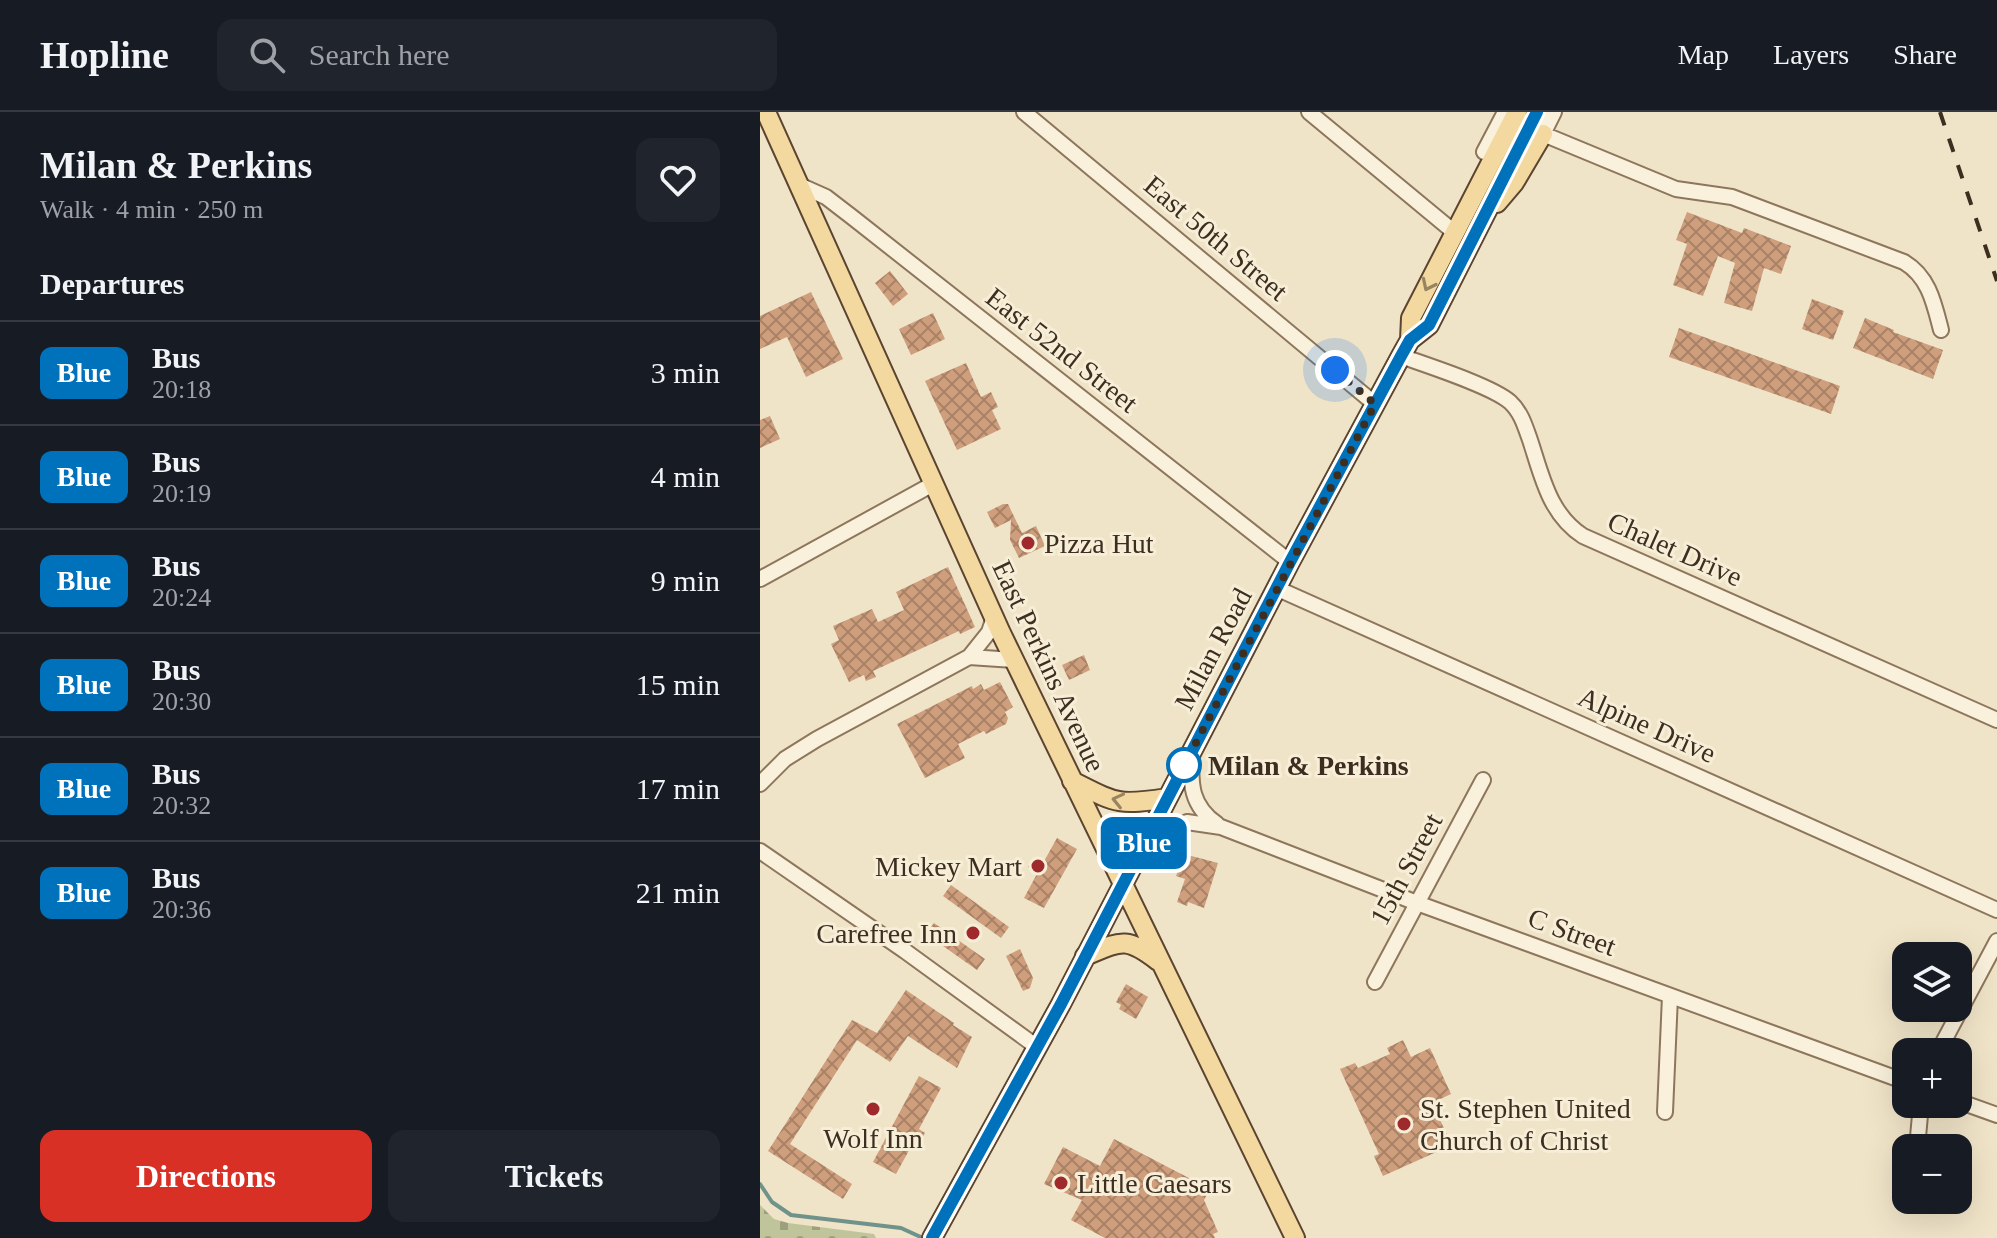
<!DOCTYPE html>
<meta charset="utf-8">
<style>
body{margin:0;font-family:Georgia,serif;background:#20242c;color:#f1f3f6;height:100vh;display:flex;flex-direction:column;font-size:30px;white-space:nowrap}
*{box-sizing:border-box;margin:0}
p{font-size:26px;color:#9ea1a6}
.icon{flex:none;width:44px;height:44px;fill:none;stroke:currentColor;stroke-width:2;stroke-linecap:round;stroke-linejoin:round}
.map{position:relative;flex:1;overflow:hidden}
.side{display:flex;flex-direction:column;background:#171b24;width:760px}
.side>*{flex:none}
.badge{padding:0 16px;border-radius:12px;font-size:28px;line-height:52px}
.controls{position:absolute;left:1132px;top:830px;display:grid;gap:16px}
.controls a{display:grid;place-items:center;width:80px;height:80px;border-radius:16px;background:#171b24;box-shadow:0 8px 32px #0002;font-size:40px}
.you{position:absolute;width:40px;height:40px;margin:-20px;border:6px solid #fff;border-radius:50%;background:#1a73e8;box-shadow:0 0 0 12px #1a73e833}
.map>.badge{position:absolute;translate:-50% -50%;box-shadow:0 0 0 4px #fff}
h2{padding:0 40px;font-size:30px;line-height:72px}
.round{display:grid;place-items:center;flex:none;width:84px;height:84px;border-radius:16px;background:#20242c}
.overview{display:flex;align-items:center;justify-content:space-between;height:136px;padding:0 40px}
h1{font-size:38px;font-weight:700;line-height:60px}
.button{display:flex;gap:16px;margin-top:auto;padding:16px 40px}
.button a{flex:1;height:92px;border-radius:16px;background:#d93025;color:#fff;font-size:32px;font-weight:700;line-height:92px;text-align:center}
.button a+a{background:#20242c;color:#f1f3f6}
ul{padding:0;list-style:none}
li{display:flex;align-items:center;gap:24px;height:104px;padding:0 40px;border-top:2px solid #363941}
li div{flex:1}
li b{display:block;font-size:30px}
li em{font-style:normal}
li .badge{min-width:88px;font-weight:700;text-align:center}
header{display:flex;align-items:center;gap:48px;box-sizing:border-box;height:112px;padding:0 40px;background:#171b24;border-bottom:2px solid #363941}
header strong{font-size:38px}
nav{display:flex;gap:44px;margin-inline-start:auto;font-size:28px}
.search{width:560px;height:72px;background:#20242c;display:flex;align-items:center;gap:20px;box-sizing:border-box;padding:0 28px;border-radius:16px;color:#9ea1a6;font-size:30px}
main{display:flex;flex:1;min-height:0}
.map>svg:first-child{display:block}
.cemetery{fill:url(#cemetery-stones)}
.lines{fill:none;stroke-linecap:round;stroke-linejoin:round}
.stream{stroke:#6f938a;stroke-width:4}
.building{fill:url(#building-cross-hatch)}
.minor-casing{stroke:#8d765c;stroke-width:18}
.major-casing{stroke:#5b4430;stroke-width:22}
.minor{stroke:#faf1dc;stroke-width:14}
.major{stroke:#f3d9a0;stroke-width:18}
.rail{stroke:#3d2e20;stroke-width:4;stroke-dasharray:14 14;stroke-linecap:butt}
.oneway{stroke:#988460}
.line-casing{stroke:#fff;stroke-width:18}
.line{stroke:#0072bc;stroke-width:12}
.walk{stroke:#3d2e20;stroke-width:8;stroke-dasharray:0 14.4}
.poi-dot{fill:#9e2a2b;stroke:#f7eed8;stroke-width:3}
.stop-dot{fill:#fff;stroke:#0072bc;stroke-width:4}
.labels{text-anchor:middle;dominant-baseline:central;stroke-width:6;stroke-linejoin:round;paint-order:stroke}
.street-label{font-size:28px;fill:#3d2e20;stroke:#f7eed8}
.poi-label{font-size:28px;fill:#3d2e20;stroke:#f7eed8;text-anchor:start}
.stop-label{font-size:28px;font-weight:bold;fill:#3d2e20;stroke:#f7eed8;text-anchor:start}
</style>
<header>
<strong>Hopline</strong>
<div class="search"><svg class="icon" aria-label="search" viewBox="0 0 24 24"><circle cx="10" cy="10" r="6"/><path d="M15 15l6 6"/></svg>Search here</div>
<nav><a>Map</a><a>Layers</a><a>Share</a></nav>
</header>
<main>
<section class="side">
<div class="overview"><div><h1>Milan &amp; Perkins</h1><p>Walk · 4 min · 250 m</p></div><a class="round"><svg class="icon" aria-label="heart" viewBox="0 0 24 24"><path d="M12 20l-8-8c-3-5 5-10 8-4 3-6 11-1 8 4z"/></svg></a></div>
<h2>Departures</h2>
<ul>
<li><span class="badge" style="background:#0072bc;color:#fff">Blue</span><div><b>Bus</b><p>20:18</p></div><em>3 min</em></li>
<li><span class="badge" style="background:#0072bc;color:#fff">Blue</span><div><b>Bus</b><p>20:19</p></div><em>4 min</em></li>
<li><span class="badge" style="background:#0072bc;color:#fff">Blue</span><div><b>Bus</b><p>20:24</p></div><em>9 min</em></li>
<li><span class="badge" style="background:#0072bc;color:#fff">Blue</span><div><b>Bus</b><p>20:30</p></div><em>15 min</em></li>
<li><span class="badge" style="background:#0072bc;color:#fff">Blue</span><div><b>Bus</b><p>20:32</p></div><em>17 min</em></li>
<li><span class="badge" style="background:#0072bc;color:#fff">Blue</span><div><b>Bus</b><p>20:36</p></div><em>21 min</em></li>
</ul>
<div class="button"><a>Directions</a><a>Tickets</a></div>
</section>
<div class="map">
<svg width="1237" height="1126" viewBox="0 0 1237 1126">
<defs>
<pattern id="cemetery-stones" width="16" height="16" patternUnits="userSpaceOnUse" patternTransform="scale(2)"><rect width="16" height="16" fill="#bfc49a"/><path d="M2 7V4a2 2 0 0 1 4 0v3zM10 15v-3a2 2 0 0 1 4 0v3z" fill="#9ca07d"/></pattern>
<pattern id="building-cross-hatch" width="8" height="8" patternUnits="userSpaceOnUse" patternTransform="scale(2)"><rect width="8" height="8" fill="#cf9f7d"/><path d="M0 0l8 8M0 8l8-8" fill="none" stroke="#a98266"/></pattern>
</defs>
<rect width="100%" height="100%" fill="#f0e4c8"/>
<path class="cemetery" d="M0,1093L14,1107L28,1111L114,1122L116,1126H0Z"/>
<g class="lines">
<path class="stream" d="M0,1072L12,1090L31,1103L141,1116L163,1126"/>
</g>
<path class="building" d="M927,100L982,121L984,116L1031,134L1021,162L1004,156L992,199L964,191L975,151L958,144L943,184L913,173L927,132L916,128Z
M130,159L148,182L133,194L115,171Z
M51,180L83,247L46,265L27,225L0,237V204Z
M1052,187L1084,199L1073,228L1042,217Z
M173,201L185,227L151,243L139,217Z
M1105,206L1134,218L1133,220L1183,238L1173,267L1093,236Z
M919,216L1080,274L1071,302L909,245Z
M206,251L221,285L231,280L238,295L232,298L241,317L197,338L165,269Z
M10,304L20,327L0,336V308Z
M243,392H248L262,421L276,414L285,434L259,446L250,428L251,408L235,416L227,400Z
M188,455L215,515L200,522L199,519L113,559L116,565L106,569L104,563L89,570L71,532L79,528L73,514L112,497L118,510L144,498L136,480Z
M324,543L330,558L309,568L302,553Z
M240,570L253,595L245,600L248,606L246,612L226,622L224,619L198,632L205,646L165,666L137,612L212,574L213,577L221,572L224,578Z
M297,726L317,737L284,796L264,786L278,760L268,755L274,746L283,751Z
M424,742L458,751L444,796L428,790L427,794L417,790L425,767L416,764Z
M191,773L249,815L241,826L183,784Z
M174,811L225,847L217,858L166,822Z
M260,837L273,866L270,876L263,879L246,844Z
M366,872L388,885L376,907L359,897L361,893L356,890Z
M146,878L194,911L193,913L212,925L197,956L148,924L130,950L97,928L30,1032L92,1072L83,1087L8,1039L92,908L117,921Z
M643,928L651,945L670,936L691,982L672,991L692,1033L623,1064L614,1044L619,1042L580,957L595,951L598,956L630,942L627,936Z
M159,964L181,976L159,1017L165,1021L157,1036L152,1033L136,1062L113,1050Z
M354,1027L450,1077L444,1088L458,1120L453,1122L455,1126H345L311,1108L322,1088L284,1072L303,1035L340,1054Z"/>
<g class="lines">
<defs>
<path id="minor" d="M264,0L615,292
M549,0L694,120
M794,0L783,22L916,77L972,85L1144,150C1169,165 1174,191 1181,218
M724,40L745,0
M39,73L66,85L92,105L530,450
M641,244C666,253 732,274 750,290C761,300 765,314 770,328C782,364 789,402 823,424L1237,608
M0,467L173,372
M516,476L1237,798
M209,545L254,548
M432,643C430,672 431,694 457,712
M0,672L25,647L57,627L209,545L229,520L234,505
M384,731L427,710L461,715L657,791L1146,970
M0,739L145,839L277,935
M615,870L723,668
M1178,940L1237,829
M1198,989L1237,1003
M905,1000L910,884
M1157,1036L1161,992
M1146,1092L1147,1088"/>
<path id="major" d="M6,0L241,521L535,1126
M737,91L754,71L783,22
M650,228L651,206L757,0
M312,669C356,691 357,694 407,686
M325,844C361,829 366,824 398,849
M172,1126L301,892L530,450L641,244L650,228L669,213L777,0"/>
</defs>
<use href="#minor" class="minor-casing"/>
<use href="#major" class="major-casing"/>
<use href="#minor" class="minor"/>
<use href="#major" class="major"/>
<path class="rail" d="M1180,0L1237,169"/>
</g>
<defs><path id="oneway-chevron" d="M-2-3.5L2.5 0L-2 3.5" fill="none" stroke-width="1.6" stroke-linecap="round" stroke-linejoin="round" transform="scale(2)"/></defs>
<g class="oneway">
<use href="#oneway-chevron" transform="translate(668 173) rotate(116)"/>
<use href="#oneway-chevron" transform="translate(358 688) rotate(-167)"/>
</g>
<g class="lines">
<defs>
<path id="line" d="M172,1126L301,892L530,450L641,244L650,228L669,213L777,0"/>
</defs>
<use href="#line" class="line-casing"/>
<use href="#line" class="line"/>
<path class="walk" d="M424,653L420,661L615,292L575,258"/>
</g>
<g class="poi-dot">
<circle cx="268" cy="431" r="8"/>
<circle cx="278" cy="754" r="8"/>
<circle cx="213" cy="821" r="8"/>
<circle cx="113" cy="997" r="8"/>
<circle cx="644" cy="1012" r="8"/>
<circle cx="301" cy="1071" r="8"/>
</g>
<circle class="stop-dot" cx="424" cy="653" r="16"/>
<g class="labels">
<g class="street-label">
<text transform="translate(456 126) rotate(40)">East 50th Street</text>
<text transform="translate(302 238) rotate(38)">East 52nd Street</text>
<text transform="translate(915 437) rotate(24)">Chalet Drive</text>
<text transform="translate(453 537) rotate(-62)">Milan Road</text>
<text transform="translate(289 554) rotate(65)">East Perkins Avenue</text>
<text transform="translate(887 613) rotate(24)">Alpine Drive</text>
<text transform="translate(646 757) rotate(-62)">15th Street</text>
<text transform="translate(812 820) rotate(20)">C Street</text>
</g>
<g class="poi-label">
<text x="284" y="431">Pizza Hut</text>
<text x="262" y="754" text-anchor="end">Mickey Mart</text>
<text x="197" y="821" text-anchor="end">Carefree Inn</text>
<text x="660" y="996">St. Stephen United<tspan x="660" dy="32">Church of Christ</tspan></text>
<text x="113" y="1026" text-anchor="middle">Wolf Inn</text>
<text x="317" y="1071">Little Caesars</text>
</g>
<g class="stop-label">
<text x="448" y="653">Milan &amp; Perkins</text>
</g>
</g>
</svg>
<div class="controls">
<a><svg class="icon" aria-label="layers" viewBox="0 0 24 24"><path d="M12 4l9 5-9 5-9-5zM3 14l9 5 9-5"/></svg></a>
<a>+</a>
<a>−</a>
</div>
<div class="you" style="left:575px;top:258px"></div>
<b class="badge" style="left:384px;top:731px;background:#0072bc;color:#fff">Blue</b>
</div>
</main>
